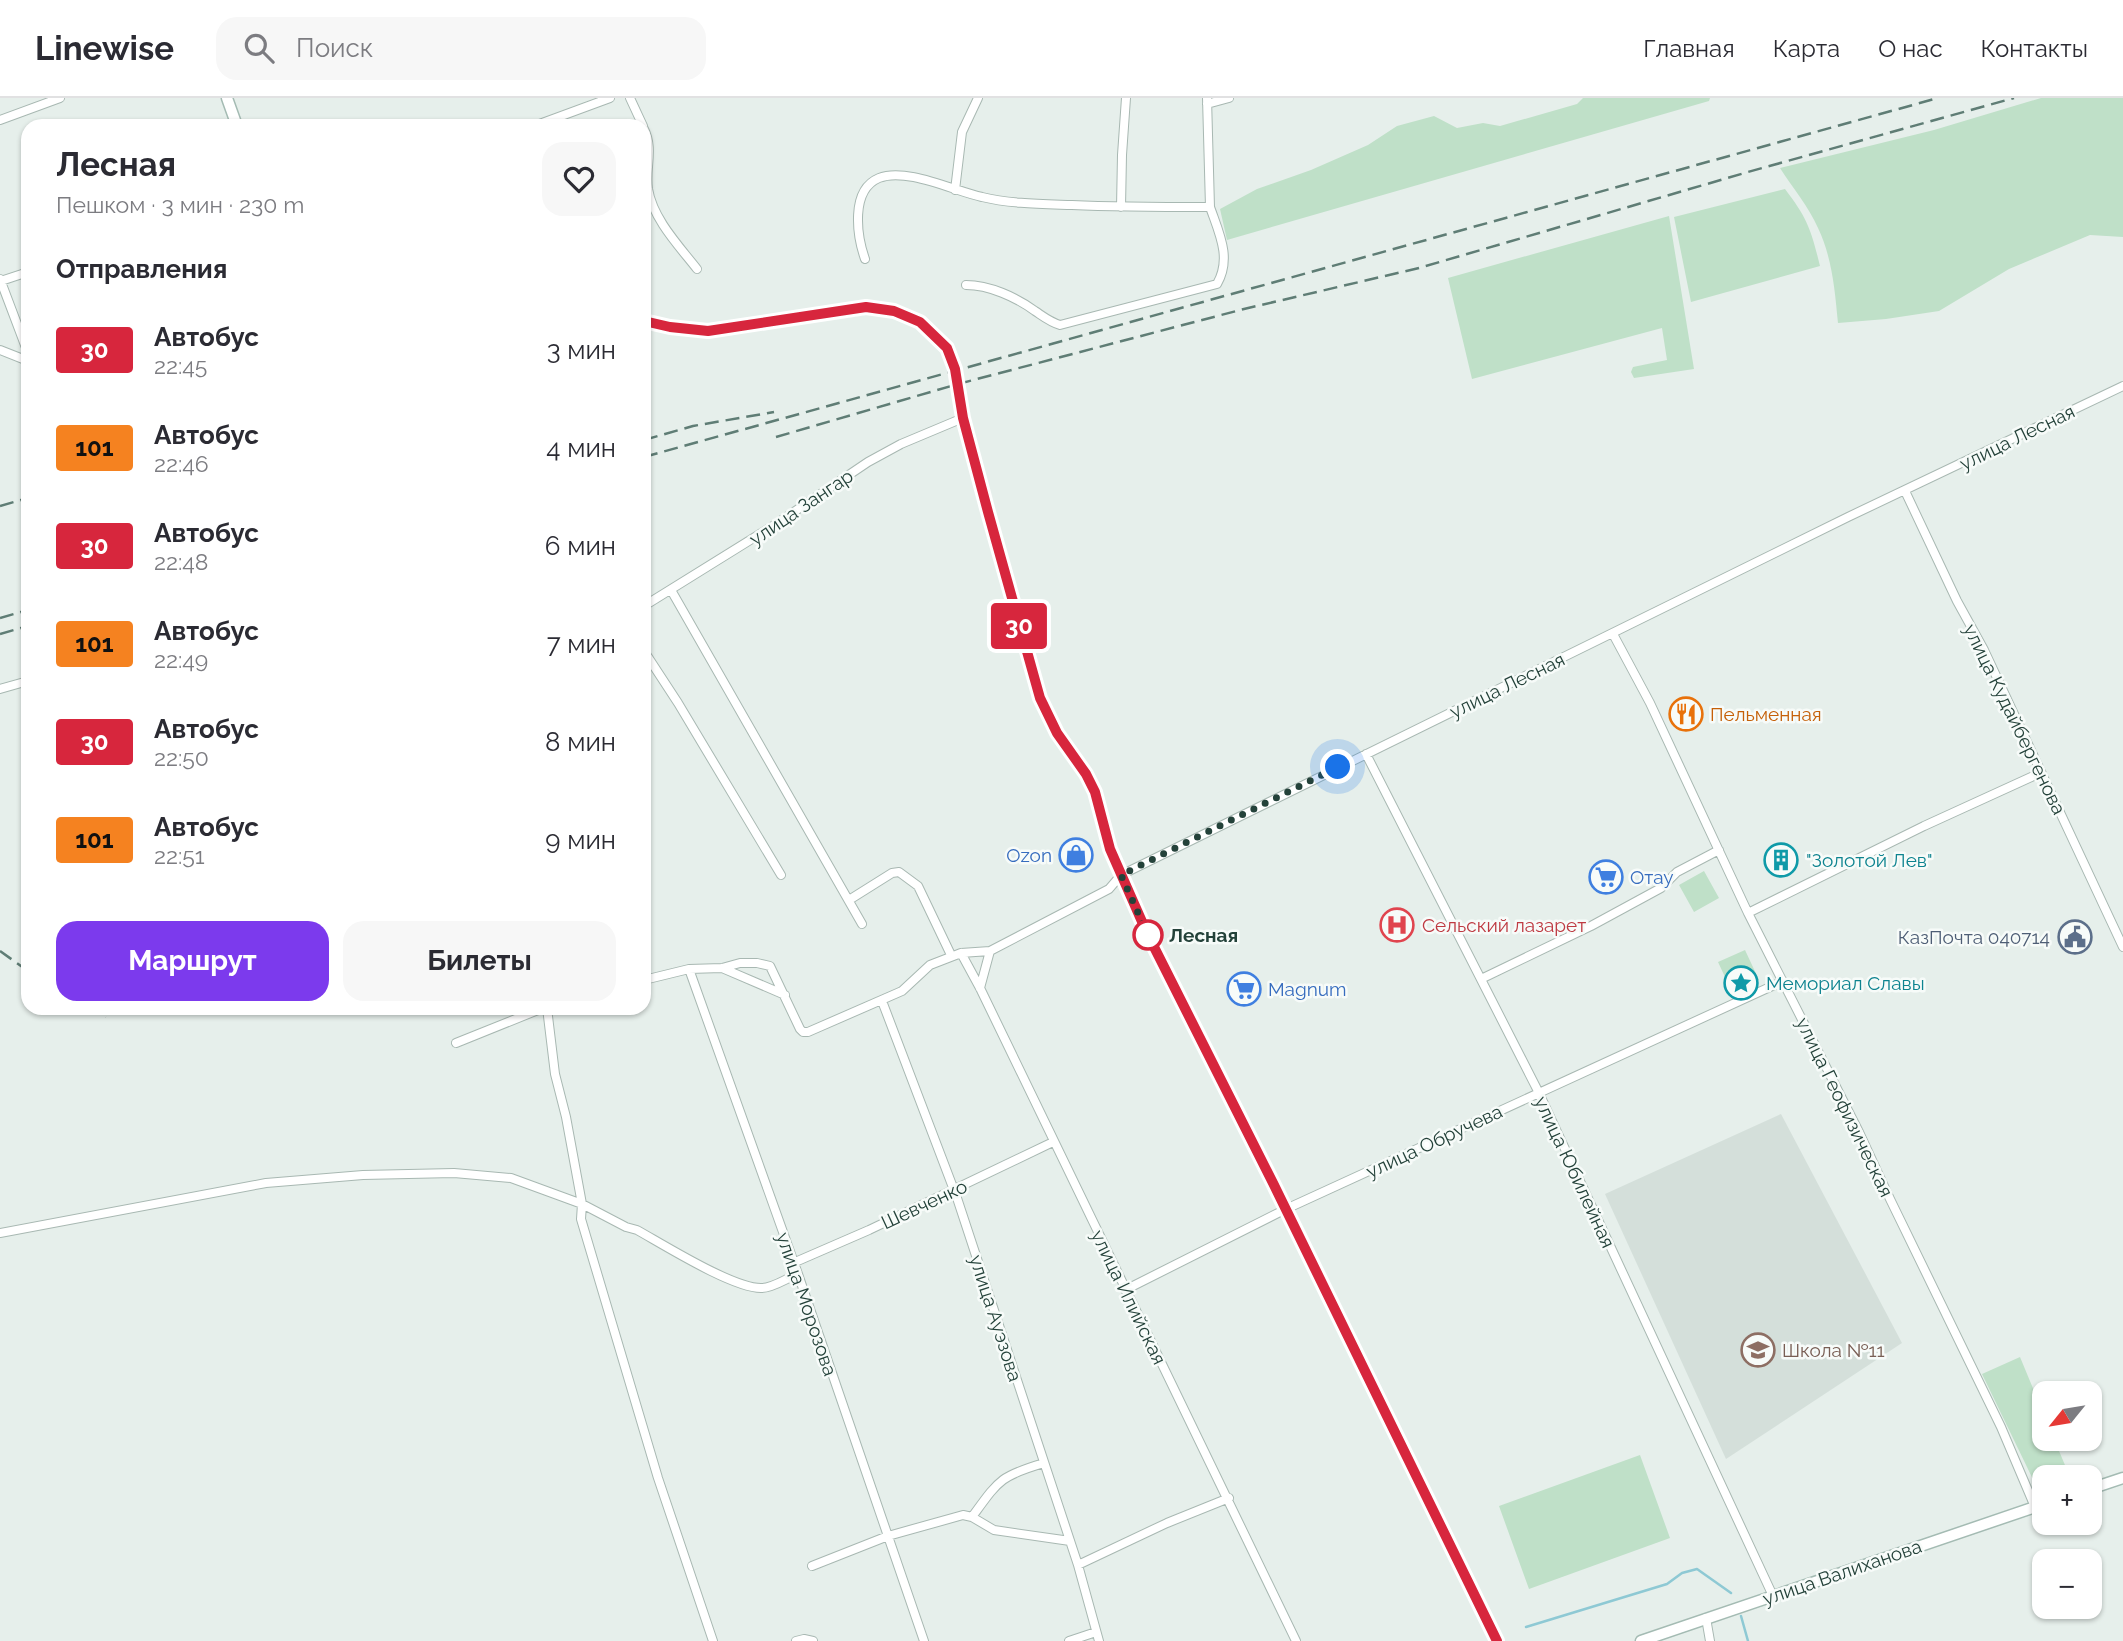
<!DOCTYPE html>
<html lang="ru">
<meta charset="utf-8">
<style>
body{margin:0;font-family:Raleway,sans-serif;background:#f7f7f7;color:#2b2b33;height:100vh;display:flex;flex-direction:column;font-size:26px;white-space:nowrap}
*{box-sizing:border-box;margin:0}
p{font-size:23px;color:#7c7c81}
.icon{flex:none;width:38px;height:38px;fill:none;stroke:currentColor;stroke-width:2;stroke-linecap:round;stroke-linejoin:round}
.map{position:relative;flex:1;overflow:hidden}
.sheet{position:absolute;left:21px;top:21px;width:630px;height:896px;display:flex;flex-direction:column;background:#fff;border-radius:21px;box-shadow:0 2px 5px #0004}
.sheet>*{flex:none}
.badge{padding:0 14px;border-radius:5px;font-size:24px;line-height:46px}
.needle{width:46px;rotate:240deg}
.tools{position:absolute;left:2032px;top:1283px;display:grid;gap:14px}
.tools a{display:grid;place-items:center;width:70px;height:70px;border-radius:14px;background:#fff;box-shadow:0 2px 5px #0004;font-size:35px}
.you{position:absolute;width:35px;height:35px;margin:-18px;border:5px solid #fff;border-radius:50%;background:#1a73e8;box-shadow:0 0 0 10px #1a73e833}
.map>.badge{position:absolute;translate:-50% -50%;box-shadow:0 0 0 4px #fff}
h2{padding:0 35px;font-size:26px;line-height:63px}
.round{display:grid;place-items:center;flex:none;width:74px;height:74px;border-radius:21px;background:#f7f7f7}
.head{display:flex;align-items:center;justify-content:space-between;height:119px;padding:0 35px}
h1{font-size:33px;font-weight:700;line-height:52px}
.action{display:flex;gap:14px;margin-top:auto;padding:14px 35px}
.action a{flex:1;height:80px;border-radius:21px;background:#7c3aed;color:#fff;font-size:28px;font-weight:700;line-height:80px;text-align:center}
.action a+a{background:#f7f7f7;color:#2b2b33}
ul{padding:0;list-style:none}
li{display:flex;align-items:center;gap:21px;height:98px;padding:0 35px}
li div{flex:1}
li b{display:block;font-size:26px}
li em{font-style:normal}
li .badge{min-width:77px;font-weight:700;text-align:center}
header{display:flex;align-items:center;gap:42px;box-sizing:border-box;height:98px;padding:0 35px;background:#fff;border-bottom:2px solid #e1e1e2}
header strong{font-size:33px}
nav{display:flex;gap:38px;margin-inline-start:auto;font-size:24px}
.search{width:490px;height:63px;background:#f7f7f7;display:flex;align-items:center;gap:18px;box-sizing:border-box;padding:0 24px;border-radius:21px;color:#7c7c81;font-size:26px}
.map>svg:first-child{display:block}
.built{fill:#d4dfda}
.green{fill:#bfe0c8}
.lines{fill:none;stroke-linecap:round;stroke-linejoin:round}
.stream{stroke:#8ec9d4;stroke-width:2.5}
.street-casing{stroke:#a8b8b2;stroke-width:10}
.secondary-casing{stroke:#a4bbb3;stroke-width:13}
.street{stroke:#fff;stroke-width:8}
.secondary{stroke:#fff;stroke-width:10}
.rail{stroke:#5f7d75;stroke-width:2.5;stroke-dasharray:14 7;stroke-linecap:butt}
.line-casing{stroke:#fff;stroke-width:16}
.line{stroke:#d7263d;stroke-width:10}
.walk{stroke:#24423a;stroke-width:7;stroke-dasharray:0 12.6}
.stop-dot{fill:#fff;stroke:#d7263d;stroke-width:3.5}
.labels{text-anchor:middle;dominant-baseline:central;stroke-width:5;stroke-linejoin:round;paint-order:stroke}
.street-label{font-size:19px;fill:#24423a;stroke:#f7fbf9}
.food-label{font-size:19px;fill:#c56008;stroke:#f7fbf9;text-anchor:start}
.shop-label{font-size:19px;fill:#366cbe;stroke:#f7fbf9;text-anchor:start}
.culture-label{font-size:19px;fill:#0d838f;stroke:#f7fbf9;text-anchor:start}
.health-label{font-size:19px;fill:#be3a42;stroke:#f7fbf9;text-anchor:start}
.stop-label{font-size:19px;font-weight:bold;fill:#24423a;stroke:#f7fbf9;text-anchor:start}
.service-label{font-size:19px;fill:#4e5e75;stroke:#f7fbf9;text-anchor:end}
.education-label{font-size:19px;fill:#785e54;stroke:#f7fbf9;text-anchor:start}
</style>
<header>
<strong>Linewise</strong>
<div class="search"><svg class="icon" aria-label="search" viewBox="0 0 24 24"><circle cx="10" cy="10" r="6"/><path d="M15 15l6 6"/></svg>Поиск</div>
<nav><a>Главная</a><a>Карта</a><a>О нас</a><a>Контакты</a></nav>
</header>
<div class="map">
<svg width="2123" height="1543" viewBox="0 0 2123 1543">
<rect width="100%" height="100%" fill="#e6efeb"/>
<path class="built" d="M1781,1016L1902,1245L1726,1361L1605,1096Z"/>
<path class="green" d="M1583,0H1710L1709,3L1227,142L1220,111L1257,91L1311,72L1368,47L1397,28L1434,18L1457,30L1483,25L1500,28L1577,6Z
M2041,0H2123V139L2090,137L2009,171L1939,213L1886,221L1838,225C1835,193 1832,159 1818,130C1809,109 1792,89 1780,70L1934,32Z
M1785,91C1808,121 1811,132 1820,168L1691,204L1674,119Z
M1669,118L1694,271L1634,280L1631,274L1633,269L1667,262L1662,230L1472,281L1448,180Z
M1704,773L1719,800L1694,814L1679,787Z
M1745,852L1759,882L1732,894L1718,864Z
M2020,1259L2044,1317V1340L2054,1341L2070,1379H2044V1395L2040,1396L1982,1276Z
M1640,1357L1670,1440L1529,1491L1499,1408Z"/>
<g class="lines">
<path class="stream" d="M1741,1518L1748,1543
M1526,1529L1667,1486L1682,1475L1697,1471L1731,1495"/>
<defs>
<path id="street" d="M630,0L643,28
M1207,0L1210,109
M1207,6L1229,0
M0,22L60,0
M534,28L610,0
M644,31C654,51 645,70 648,91C653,121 679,148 697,171
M955,92L962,34L978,0
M1121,109L1122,57L1126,0
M865,161C857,138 850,92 879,80C906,69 954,93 982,99C1011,106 1042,106 1072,107C1118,109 1164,109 1210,109C1219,135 1232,160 1217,186L1060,227C1050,224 1044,219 1035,213C1016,199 989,187 966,187
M0,181L28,255
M1,183L28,174
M0,252L28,263
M1905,393L1957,503L1984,552L2123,849
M671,492L862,826
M644,508L776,426L868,364L901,346L963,320
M1613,536L1650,605L1748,815L1859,1034L1890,1101L2001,1329L2035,1409
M644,553L678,605L781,777
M0,591L28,583
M1366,656L1539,995L1773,1498
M849,802L892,775L899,774L918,788L951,857
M1748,815L1924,728L2040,675
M961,855L980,890L1296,1543
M722,870L785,897
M689,871L798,1176L924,1543
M1481,881L1591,828L1661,790L1677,774L1719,752
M644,882L689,871L722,870L740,865H757L770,868L800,931L803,934H808L902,893L930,867L961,855L990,853L1109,791L1121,777L1848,419L2123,288
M980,890L990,853
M882,903L957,1100L1078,1467L1167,1425L1229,1400
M547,910L555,976L566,1019L582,1106L581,1121L658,1380L713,1543
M456,945L543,910
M0,1135L266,1085L363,1077L454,1075L511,1080L582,1106L626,1129L637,1132C664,1147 734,1191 762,1190C773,1190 787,1180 798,1176
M793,1165L869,1132L1053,1044
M1125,1192L1286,1111L1783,883
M972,1419C999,1382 1000,1378 1044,1365
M1078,1467L1099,1543
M812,1468L888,1438L963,1417L972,1419L994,1432L1070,1443
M1706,1520L1710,1543
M796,1543L804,1541L813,1543
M1069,1543L1096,1534"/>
<path id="secondary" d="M227,0L237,28
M644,223L670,229L708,233L866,210L894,213L920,224L934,236L947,250L955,271L963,320L1040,600L1057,635L1086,676L1095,694L1110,751L1147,835L1273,1085L1497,1543
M2090,1391L2123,1380
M1641,1543L2044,1406"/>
</defs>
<use href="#street" class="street-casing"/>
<use href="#secondary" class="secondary-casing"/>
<use href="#street" class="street"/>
<use href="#secondary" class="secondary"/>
<path class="rail" d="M776,339L958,286L1244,211L1419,170L1748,74L2014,0
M644,342L693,328L774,314
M644,359L1938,0
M0,408L28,400
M0,520L28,512
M0,536L28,528
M0,853L28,873
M87,910L106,919"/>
</g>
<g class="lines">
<defs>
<path id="line" d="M644,223L670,229L708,233L866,209L894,213L920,224L947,250L955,271L963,320L988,414L1040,600L1057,635L1086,676L1095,694L1110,751L1147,835L1273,1085L1497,1543"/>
</defs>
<use href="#line" class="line-casing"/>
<use href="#line" class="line"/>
<path class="walk" d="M1148,837L1121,777L1338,669"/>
</g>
<defs>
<symbol id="restaurant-ring" viewBox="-11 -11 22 22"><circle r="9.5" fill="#f7fbf9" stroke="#e8710a" stroke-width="1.5"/><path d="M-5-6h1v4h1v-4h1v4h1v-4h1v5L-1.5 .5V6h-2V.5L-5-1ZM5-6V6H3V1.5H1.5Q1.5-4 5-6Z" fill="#e8710a"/></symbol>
<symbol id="shop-ring" viewBox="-11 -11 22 22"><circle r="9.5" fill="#f7fbf9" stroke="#3f7fe0" stroke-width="1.5"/><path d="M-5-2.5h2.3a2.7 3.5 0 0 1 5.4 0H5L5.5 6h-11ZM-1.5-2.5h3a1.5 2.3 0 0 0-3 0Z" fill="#3f7fe0"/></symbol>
<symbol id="building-ring" viewBox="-11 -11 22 22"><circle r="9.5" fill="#f7fbf9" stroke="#0f9aa8" stroke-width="1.5"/><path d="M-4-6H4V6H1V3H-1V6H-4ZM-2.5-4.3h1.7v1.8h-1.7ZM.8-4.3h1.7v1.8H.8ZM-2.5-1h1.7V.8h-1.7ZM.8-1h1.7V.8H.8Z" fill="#0f9aa8"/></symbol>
<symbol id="supermarket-ring" viewBox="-11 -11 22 22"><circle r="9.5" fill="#f7fbf9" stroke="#3f7fe0" stroke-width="1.5"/><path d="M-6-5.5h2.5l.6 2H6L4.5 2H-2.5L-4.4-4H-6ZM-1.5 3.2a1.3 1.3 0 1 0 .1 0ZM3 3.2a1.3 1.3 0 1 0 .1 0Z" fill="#3f7fe0"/></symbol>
<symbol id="hospital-ring" viewBox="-11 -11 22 22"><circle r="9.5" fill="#f7fbf9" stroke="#e0444e" stroke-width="1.5"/><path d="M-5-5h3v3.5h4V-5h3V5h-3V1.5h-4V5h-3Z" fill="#e0444e"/></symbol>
<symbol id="civic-ring" viewBox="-11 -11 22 22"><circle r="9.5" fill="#f7fbf9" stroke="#5c6f8a" stroke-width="1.5"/><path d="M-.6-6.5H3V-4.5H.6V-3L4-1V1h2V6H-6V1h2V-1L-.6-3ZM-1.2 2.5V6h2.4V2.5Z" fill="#5c6f8a"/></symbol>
<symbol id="sight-ring" viewBox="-11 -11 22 22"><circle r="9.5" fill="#f7fbf9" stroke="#0f9aa8" stroke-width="1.5"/><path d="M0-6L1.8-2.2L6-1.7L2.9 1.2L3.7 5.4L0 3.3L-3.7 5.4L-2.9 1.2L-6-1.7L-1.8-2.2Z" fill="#0f9aa8"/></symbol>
<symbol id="school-ring" viewBox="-11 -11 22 22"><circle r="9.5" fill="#f7fbf9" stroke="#8d6e63" stroke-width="1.5"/><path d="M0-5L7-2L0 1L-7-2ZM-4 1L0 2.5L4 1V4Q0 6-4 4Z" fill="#8d6e63"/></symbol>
</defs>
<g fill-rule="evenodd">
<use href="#restaurant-ring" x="1667" y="597" width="38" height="38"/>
<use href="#shop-ring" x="1057" y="738" width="38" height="38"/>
<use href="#building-ring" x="1762" y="743" width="38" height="38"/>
<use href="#supermarket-ring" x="1587" y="760" width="38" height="38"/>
<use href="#hospital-ring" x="1378" y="808" width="38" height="38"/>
<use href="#civic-ring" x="2056" y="820" width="38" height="38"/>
<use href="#sight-ring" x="1722" y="866" width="38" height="38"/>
<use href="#supermarket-ring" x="1225" y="872" width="38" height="38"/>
<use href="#school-ring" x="1739" y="1233" width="38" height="38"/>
</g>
<circle class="stop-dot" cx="1148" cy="837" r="14"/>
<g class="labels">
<g class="street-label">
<text transform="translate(2017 339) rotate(-26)">улица Лесная</text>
<text transform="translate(801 409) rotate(-34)">улица Зангар</text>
<text transform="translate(1507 587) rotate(-26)">улица Лесная</text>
<text transform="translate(2015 621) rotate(64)">улица Кудайбергенова</text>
<text transform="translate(1845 1009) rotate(64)">улица Геофизическая</text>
<text transform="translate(1434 1043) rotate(-25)">улица Обручева</text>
<text transform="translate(1575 1074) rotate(65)">улица Юбилейная</text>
<text transform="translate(924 1106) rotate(-25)">Шевченко</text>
<text transform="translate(1129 1199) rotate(64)">улица Илийская</text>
<text transform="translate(807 1206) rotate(71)">улица Морозова</text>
<text transform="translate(996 1220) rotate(72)">улица Ауэзова</text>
<text transform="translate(1842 1474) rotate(-19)">улица Валиханова</text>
</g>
<g class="food-label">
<text x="1710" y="616">Пельменная</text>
</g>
<g class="shop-label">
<text x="1052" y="757" text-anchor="end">Ozon</text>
<text x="1630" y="779">Отау</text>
<text x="1268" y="891">Magnum</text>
</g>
<g class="culture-label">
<text x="1806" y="762">"Золотой Лев"</text>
<text x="1766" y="885">Мемориал Славы</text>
</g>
<g class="health-label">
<text x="1422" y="827">Сельский лазарет</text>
</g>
<g class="stop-label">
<text x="1169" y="837">Лесная</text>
</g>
<g class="service-label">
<text x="2050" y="839">КазПочта 040714</text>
</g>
<g class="education-label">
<text x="1782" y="1252">Школа №11</text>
</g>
</g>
</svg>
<div class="tools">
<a><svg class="needle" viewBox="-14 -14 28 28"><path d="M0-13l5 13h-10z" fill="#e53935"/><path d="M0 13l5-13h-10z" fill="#7c7c81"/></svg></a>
<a>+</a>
<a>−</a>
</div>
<div class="you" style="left:1338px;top:669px"></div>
<b class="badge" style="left:1019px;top:528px;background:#d7263d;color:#fff">30</b>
<section class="sheet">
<div class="head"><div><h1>Лесная</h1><p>Пешком · 3 мин · 230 m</p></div><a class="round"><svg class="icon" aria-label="heart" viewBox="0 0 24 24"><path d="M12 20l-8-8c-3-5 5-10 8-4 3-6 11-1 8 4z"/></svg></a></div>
<h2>Отправления</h2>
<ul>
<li><span class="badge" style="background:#d7263d;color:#fff">30</span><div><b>Автобус</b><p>22:45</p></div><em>3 мин</em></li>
<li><span class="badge" style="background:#f58220;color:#111">101</span><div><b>Автобус</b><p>22:46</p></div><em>4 мин</em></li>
<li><span class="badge" style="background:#d7263d;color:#fff">30</span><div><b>Автобус</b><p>22:48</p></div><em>6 мин</em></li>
<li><span class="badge" style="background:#f58220;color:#111">101</span><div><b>Автобус</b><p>22:49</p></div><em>7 мин</em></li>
<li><span class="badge" style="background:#d7263d;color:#fff">30</span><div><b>Автобус</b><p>22:50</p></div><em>8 мин</em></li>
<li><span class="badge" style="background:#f58220;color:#111">101</span><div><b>Автобус</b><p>22:51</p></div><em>9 мин</em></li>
</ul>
<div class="action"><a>Маршрут</a><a>Билеты</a></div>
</section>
</div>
